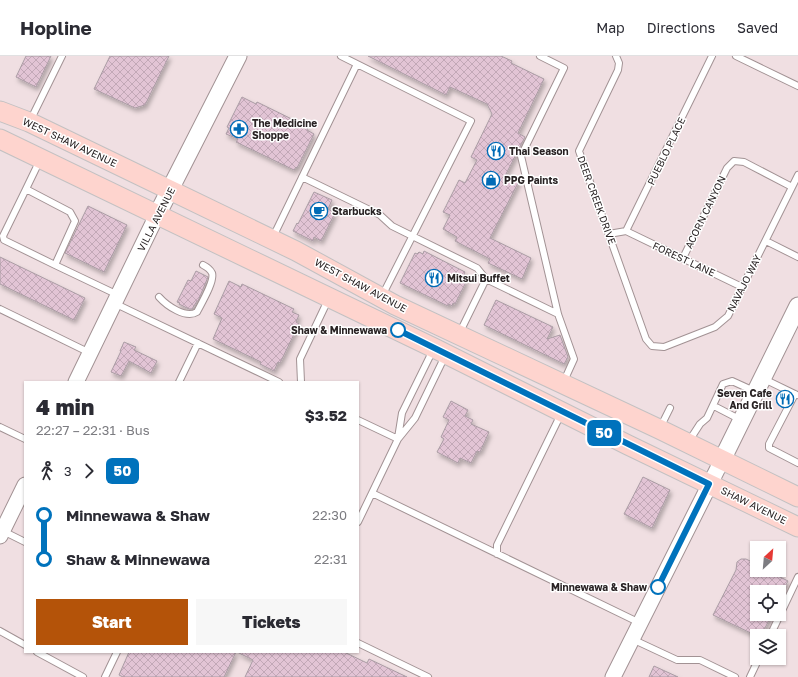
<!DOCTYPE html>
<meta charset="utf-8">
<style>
body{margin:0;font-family:"Golos Text",sans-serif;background:#f7f7f7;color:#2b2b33;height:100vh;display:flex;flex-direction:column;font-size:15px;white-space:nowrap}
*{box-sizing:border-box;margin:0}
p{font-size:13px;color:#7c7c81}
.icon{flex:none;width:22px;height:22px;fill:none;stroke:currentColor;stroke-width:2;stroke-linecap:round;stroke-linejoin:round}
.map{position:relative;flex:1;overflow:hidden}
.panel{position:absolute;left:24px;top:325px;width:335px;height:272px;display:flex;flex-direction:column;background:#fff;border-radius:0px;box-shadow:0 1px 3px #0004}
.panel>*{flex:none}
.badge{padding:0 8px;border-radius:6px;font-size:14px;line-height:26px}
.needle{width:26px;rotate:26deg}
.tools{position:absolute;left:750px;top:485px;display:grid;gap:8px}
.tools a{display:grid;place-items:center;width:36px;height:36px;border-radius:0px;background:#fff;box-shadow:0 1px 3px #0004;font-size:20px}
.map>.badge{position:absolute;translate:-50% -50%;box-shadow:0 0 0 2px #fff}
.legs{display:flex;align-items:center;gap:6px;height:44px;padding:0 12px;font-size:13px}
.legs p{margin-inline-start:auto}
.headline{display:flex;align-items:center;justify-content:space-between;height:68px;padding:0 12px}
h1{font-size:22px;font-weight:800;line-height:30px}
.action{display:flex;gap:8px;margin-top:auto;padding:8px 12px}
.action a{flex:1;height:46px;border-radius:0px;background:#b45309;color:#fff;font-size:16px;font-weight:800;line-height:46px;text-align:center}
.action a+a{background:#f7f7f7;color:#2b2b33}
ul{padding:0 12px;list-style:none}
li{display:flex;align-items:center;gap:14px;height:44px;font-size:15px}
li i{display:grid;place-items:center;width:6px;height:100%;margin:0 5px;background:currentColor}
li i::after{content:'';width:10px;height:10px;margin:-5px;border:3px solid;border-radius:50%;background:#fff}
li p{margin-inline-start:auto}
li:first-child i{background:linear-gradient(#0000 50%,currentColor 0)}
li:last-child i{background:linear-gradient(currentColor 50%,#0000 0)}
header{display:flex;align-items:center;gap:24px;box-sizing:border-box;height:56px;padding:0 20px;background:#fff;border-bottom:1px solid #e1e1e2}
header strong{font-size:19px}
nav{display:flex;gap:22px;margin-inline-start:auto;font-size:14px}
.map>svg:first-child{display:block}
.building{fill:url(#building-cross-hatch);stroke:#aa9ca4;filter:url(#shadow)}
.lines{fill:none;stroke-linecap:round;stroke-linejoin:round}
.service-casing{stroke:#a29294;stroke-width:8}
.tertiary-casing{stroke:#a29294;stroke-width:17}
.secondary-casing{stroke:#a29294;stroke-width:19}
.primary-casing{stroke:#c3c1c2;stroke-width:21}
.service{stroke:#fff;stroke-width:6}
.tertiary{stroke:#fff;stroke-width:15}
.secondary{stroke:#fff;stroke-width:17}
.primary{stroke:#fed4ce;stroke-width:19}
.line-1-casing{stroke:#fff;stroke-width:9}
.line-1{stroke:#0072bc;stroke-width:6}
.stop-1-dot{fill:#fff;stroke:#0072bc;stroke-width:2}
.labels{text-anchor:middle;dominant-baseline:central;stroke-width:3;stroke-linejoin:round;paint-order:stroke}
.poi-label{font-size:10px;font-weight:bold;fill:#292324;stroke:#fff;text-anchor:start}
.street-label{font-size:10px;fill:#292324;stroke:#fff}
.stop-label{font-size:10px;font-weight:bold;fill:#292324;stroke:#fff;text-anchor:end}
</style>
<header>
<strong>Hopline</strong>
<nav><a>Map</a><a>Directions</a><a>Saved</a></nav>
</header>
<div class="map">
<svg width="798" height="621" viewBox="0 0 798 621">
<defs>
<pattern id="building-cross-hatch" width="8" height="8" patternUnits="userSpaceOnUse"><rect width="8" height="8" fill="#e2c4d5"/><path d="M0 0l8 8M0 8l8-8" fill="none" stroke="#c2a8b7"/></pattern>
<filter id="shadow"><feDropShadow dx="2" dy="3.5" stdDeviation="2" flood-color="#0004"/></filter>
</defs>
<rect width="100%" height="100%" fill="#f0dfe2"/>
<path class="building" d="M26,0H51L36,31L16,21Z
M110,0H169L145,49L135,52L94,33Z
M368,0H501L512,5L511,7L544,23L518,77L525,81L506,118L519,125L490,182L531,202L522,223L488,207L490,203L455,185L457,181L443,173L450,159L443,156L459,124L465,127L477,104L471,101L492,58L487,48L450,31L446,39Z
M242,41L256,48L257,46L308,71L307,74L314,78L297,112L296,111L294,114L236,86L238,83L226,78L229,72L227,71Z
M314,136L332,144L328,153L335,157L321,185L314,181L313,185L293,175L297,167L298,168Z
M88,150L127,169L104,216L65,197Z
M424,195L465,216L464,218L467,220L464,225L466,226L455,248L453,247L452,250L449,248L448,250L400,227L415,197L417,198L419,196L423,198Z
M0,201L85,242L74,264L0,228Z
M196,215L208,221L198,245H197L192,253H189L179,248L180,247L177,246L188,224L191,225Z
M229,225L241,231L242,228L294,253L292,256L299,259L296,266L299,268L280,307L278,306L274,315L260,308L261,306L213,283L222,262L214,258Z
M496,244L553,271L547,283L560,279L568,301L564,308L484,269Z
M124,286L136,291L134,294L157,305L151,317L129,305L121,320L111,316L121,295H120Z
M451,345L468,354L465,360L473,364L471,368L489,376L480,396L477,395L471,407L460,402L458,407L437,396L444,383L441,381L449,364L443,361Z
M643,421L670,434L652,472L624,458Z
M741,503H746L752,506L757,510V514H766L788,525L782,536H757V558H772L763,576L755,579L713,559L736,514L737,506Z
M129,596H236L224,621H123L119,619Z
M237,596H344L367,607L369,603L407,621H245L253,604Z
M654,610L678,621H649Z"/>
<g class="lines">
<defs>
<path id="service" d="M341,0L471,65L382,240
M540,0L564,12L521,100L558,258L574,303L564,325
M616,0L619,7L618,14L579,95L646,283L652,290L664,291L715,271L728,260L798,119
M736,0L798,30
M30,65L62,0
M40,104L26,133L70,156L75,165L55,209L118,239
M302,121L380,159L392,170L477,212L486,223L558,258
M26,133L3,180L4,184L55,209
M626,175L742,231
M609,178L626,175L712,0
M273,181L357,8
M766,185L798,201
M683,202L727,112L734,105L744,106L792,131
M159,241C167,250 186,263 197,256C201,248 215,225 212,217C210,213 207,211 203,209
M114,247L279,326
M0,253L90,297
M459,278L486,223
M764,323L797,339
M179,326L198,287
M301,326L300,303L328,244
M795,338L769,388V392L798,407
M714,350L741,364
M358,364L398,383
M0,371L25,383
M660,372L670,352
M398,382L402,357L433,294
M689,385L700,368L707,362L723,328L732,325L754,335
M372,437L640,567
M358,466L398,383L415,362L445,300
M3,475L25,486
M497,498V489L561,358
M0,575L25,589
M770,580L798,521
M632,583L677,604H700L735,621
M358,587L428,621
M37,596L83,621
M105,621L117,596
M750,621L759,602"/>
<path id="tertiary" d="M76,326L157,159
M0,480L25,429
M613,621L722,404"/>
<path id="secondary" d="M157,159L238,0
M722,404L798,250"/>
<path id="primary" d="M0,55L29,66L145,122L296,195L395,249L659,373L798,441
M0,83L434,292L628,389L798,471"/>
</defs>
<use href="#service" class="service-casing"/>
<use href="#tertiary" class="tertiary-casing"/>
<use href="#secondary" class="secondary-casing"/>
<use href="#primary" class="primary-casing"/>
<use href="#service" class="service"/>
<use href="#tertiary" class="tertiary"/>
<use href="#secondary" class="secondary"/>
<use href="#primary" class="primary"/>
</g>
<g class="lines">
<defs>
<path id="line-1" d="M398,274L709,428L658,531"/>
</defs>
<use href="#line-1" class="line-1-casing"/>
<use href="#line-1" class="line-1"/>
</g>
<defs>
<symbol id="pharmacy-ring" viewBox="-11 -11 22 22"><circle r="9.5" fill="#fff" stroke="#016bb6" stroke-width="1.5"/><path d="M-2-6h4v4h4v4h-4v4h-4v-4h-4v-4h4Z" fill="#016bb6"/></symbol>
<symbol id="restaurant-ring" viewBox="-11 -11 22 22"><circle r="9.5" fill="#fff" stroke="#016bb6" stroke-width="1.5"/><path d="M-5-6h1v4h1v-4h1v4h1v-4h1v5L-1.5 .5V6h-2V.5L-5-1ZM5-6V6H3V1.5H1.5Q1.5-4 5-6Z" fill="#016bb6"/></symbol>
<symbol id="shop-ring" viewBox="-11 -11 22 22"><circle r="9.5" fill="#fff" stroke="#016bb6" stroke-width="1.5"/><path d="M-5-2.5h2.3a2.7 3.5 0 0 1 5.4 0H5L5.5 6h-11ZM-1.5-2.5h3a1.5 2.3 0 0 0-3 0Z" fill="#016bb6"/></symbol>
<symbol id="cafe-ring" viewBox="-11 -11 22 22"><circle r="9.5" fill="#fff" stroke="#016bb6" stroke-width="1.5"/><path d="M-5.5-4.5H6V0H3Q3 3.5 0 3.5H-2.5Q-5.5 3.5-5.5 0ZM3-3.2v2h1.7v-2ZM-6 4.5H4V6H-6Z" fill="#016bb6"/></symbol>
</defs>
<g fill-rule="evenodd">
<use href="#pharmacy-ring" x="229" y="63" width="20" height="20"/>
<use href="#restaurant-ring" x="486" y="85" width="20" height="20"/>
<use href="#shop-ring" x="481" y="114" width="20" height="20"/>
<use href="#cafe-ring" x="309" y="145" width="20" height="20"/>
<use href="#restaurant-ring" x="424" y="212" width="20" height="20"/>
<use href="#restaurant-ring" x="775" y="333" width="20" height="20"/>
</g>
<g class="stop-1-dot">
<circle cx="398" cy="274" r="7"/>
<circle cx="658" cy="531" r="7"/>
</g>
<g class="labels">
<g class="poi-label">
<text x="252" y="67">The Medicine<tspan x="252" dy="12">Shoppe</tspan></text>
<text x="509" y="95">Thai Season</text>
<text x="504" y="124">PPG Paints</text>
<text x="332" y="155">Starbucks</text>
<text x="447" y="222">Mitsui Buffet</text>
<text x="772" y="337" text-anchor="end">Seven Cafe<tspan x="772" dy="12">And Grill</tspan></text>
</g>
<g class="street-label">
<text transform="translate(70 86) rotate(25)">WEST SHAW AVENUE</text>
<text transform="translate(666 95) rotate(-64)">PUEBLO PLACE</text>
<text transform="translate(597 144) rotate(70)">DEER CREEK DRIVE</text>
<text transform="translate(705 156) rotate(-64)">ACORN CANYON</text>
<text transform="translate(156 163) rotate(-63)">VILLA AVENUE</text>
<text transform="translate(684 203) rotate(25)">FOREST LANE</text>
<text transform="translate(744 227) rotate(-63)">NAVAJO WAY</text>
<text transform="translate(361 229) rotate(28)">WEST SHAW AVENUE</text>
<text transform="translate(754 449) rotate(26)">SHAW AVENUE</text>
</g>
<g class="stop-label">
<text x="387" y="274">Shaw &amp; Minnewawa</text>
<text x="647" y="531">Minnewawa &amp; Shaw</text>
</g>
</g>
</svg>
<div class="tools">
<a><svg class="needle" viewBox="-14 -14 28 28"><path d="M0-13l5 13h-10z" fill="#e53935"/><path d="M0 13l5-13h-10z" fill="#7c7c81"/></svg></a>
<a><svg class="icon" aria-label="locate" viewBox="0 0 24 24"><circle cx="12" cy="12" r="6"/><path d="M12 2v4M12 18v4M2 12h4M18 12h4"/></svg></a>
<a><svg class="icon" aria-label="layers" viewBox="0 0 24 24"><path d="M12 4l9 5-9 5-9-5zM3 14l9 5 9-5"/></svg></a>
</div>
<b class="badge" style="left:604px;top:377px;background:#0072bc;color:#fff">50</b>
<section class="panel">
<div class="headline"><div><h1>4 min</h1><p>22:27 – 22:31 · Bus</p></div><b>$3.52</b></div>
<div class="legs"><svg class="icon" aria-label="walk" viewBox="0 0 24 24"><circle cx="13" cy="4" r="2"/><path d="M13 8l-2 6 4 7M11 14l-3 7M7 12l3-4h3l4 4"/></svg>3<svg class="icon" aria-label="forward" viewBox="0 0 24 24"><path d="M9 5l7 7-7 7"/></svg><b class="badge" style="background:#0072bc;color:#fff">50</b></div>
<ul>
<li><i style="color:#0072bc"></i><b>Minnewawa &amp; Shaw</b><p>22:30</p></li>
<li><i style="color:#0072bc"></i><b>Shaw &amp; Minnewawa</b><p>22:31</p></li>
</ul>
<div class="action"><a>Start</a><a>Tickets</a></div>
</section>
</div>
